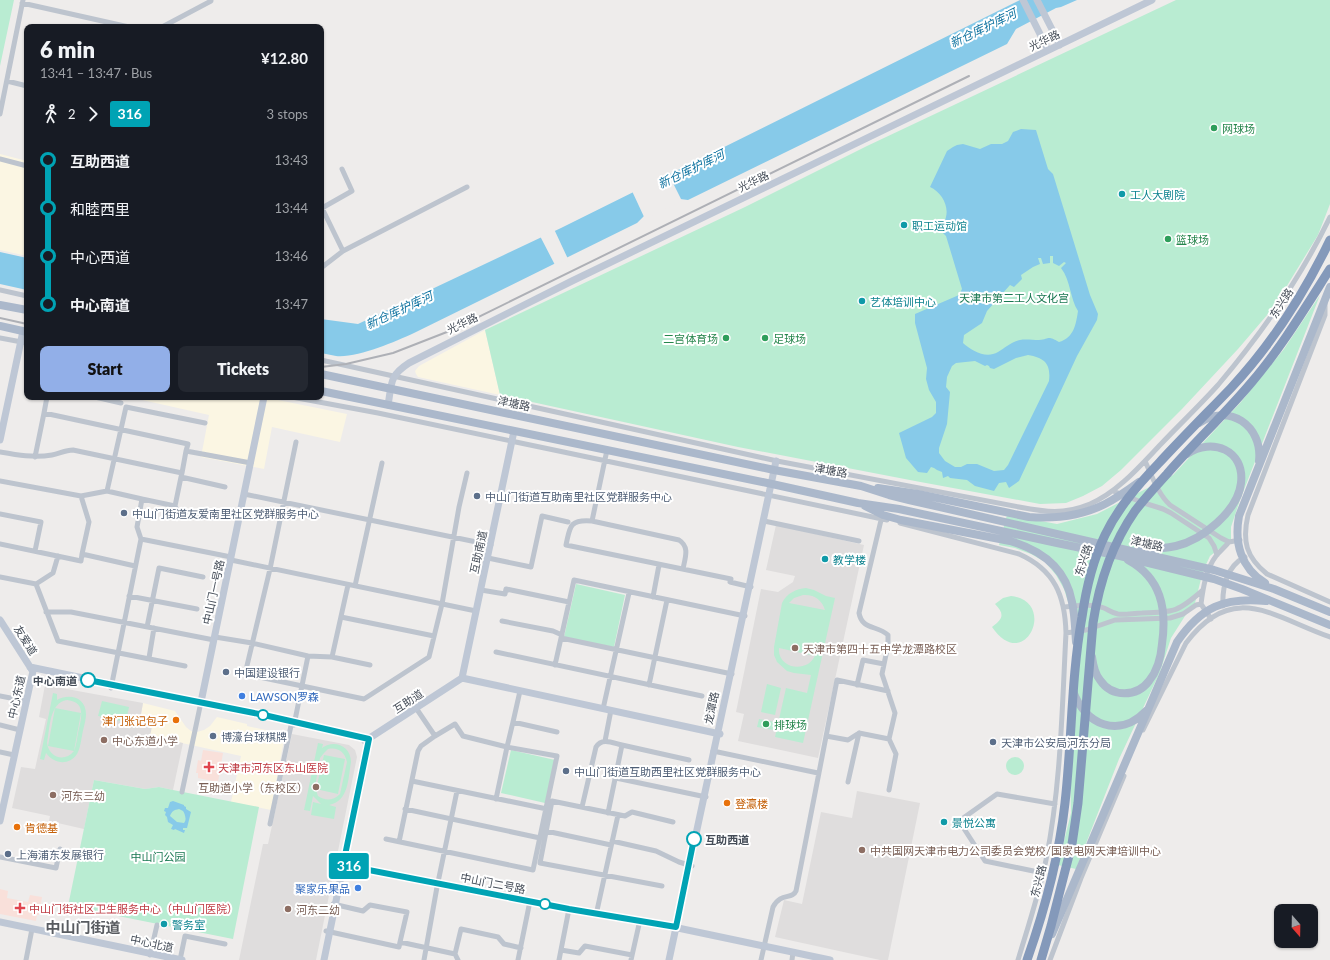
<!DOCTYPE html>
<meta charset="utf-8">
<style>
body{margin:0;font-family:Lato,"Noto Sans SC",sans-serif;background:#242831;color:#f1f3f6;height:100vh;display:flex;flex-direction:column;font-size:15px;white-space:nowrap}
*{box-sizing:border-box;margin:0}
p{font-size:13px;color:#9ea1a6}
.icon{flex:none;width:22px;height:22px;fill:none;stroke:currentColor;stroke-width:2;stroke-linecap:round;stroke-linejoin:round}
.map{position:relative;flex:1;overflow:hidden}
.details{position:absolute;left:24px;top:24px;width:300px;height:376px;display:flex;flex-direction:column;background:#171b24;border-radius:8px;box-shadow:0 1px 3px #0004}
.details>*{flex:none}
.badge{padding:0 8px;border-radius:3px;font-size:14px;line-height:26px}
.needle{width:26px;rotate:160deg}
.fabs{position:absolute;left:1274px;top:904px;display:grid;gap:8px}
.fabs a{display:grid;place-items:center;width:44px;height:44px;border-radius:8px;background:#171b24;box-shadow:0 1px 3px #0004;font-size:20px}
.map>.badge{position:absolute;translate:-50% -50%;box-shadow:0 0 0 2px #fff}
.legs{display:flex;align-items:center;gap:6px;height:44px;padding:0 16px;font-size:13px}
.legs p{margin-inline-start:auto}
.overview{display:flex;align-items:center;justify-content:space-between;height:68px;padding:0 16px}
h1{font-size:22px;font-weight:800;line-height:30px}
.primary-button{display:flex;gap:8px;margin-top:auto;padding:8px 16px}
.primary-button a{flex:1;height:46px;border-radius:8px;background:#92afe8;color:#111;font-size:16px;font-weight:800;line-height:46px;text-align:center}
.primary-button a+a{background:#242831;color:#f1f3f6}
ul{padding:0 16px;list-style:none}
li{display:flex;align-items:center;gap:14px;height:48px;font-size:15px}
li i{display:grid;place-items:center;width:6px;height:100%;margin:0 5px;background:currentColor}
li i::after{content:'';width:10px;height:10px;margin:-5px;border:3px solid;border-radius:50%;background:#171b24}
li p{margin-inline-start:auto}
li:first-child i{background:linear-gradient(#0000 50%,currentColor 0)}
li:last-child i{background:linear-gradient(currentColor 50%,#0000 0)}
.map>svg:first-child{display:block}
.commercial{fill:#fbf6e3}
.education{fill:#dfdddd}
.medical{fill:#f9e0da}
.green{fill:#b9ecd2;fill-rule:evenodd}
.water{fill:#87cae9;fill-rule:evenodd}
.pier{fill:#eeeceb}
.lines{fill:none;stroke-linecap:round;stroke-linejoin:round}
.street{stroke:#bdc4ce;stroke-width:5}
.secondary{stroke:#bec7d5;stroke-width:7}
.primary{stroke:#abb8cb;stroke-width:8}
.highway{stroke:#8499ba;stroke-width:9}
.rail{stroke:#aeb0b6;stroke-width:2}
.line-1-casing{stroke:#fff;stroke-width:9}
.line-1{stroke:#00a3b4;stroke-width:6}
.leisure-dot{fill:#2e9e5b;stroke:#fff;stroke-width:1.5}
.culture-dot{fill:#0f9aa8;stroke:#fff;stroke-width:1.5}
.service-dot{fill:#5c6f8a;stroke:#fff;stroke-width:1.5}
.education-dot{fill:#8d6e63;stroke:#fff;stroke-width:1.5}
.stop-1-dot{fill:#fff;stroke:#00a3b4;stroke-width:2}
.shop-dot{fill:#3f7fe0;stroke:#fff;stroke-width:1.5}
.food-dot{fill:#e8710a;stroke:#fff;stroke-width:1.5}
.health-dot{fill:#e0444e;stroke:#fff;stroke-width:1.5}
.labels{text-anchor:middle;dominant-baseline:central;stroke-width:4;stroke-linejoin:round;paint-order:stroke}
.street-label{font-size:11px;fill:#454d58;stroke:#fff}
.leisure-label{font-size:11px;fill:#27864d;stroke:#fff;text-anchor:start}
.culture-label{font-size:11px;fill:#0d838f;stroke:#fff;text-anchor:start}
.park-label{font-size:11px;fill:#187751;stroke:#fff}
.service-label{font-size:11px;fill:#4e5e75;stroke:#fff;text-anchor:start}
.education-label{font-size:11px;fill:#785e54;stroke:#fff;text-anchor:start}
.stop-label{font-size:11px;font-weight:bold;fill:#454d58;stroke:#fff;text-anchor:end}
.shop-label{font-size:11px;fill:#366cbe;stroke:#fff;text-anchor:start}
.food-label{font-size:11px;fill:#c56008;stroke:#fff;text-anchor:start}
.health-label{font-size:11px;fill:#be3a42;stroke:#fff;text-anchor:start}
.water-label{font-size:12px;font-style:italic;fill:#0f73a0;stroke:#fff}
.district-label{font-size:15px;font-weight:bold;fill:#585b60;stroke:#fff}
</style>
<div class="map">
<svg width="1330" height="960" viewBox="0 0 1330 960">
<rect width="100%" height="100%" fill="#eeeceb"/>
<path class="commercial" d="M0,154L27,161V256L0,250Z
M485,330L500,395L418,377L416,374L415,371L419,366Z
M129,397H263L347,414L340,442L272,427L264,469L201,457L209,415Z
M143,703L175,711L186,727L191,731L197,732L204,730L210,726L217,717L247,724V726L285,734L271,810L231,802L241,756L150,736L140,720Z"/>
<path class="education" d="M776,525L864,545L818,758L738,741L744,714L736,712L761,589L778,592L793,582L795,576L766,570Z
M45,685L143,703L140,720L153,722L150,736L183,743L173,790L159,787L145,789L94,780L84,829L49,821L50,816L12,808L21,767L35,769L46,719L39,717Z
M292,734L349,745L355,750L357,757L316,960H239L263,844H268Z
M857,791L920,803L888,960H880L775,937L784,900L802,904L821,812L852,818Z"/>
<path class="medical" d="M203,750L223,753L218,782L198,778V773H196L198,760L201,761Z
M0,889L8,891L7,898L28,902L30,895L42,897L39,915H37L36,921L0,914Z"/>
<path class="green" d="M0,0H14L0,66Z
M1176,0H1330V204L1318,235L1274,307L1238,349L1182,409L1121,470L1102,486L1083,496L1066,503L1040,504L915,481L738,447L500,395L485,330L745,207L867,146Z
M1320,295L1240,500L1231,527V540L1210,556L1203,571L1195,603L1185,616L1171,638L1160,672L1119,759L1076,869L1058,865L1071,813L1070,767L1078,649L1069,605L1064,589L1056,575L1045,562L1031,554L1015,548L999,545L1007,515L1057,524L1097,514L1173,475L1241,402L1284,349Z
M576,584L625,595L614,647L564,637Z
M806,588L814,590L826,596L835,598L803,743L775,737L786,688L807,693L811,675L794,673L787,671L777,662L774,655V647L782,603C787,593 796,589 806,588ZM803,595C814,594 822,600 825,610L789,603L794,598ZM779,648L815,656C806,674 777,668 779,648Z
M1011,596C1058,601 1025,675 992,627C1003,619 1005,614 995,604L1003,598Z
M767,684L781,688L775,715L761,712Z
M53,693L57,694V700C69,693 86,697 86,714C86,721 83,729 82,736C81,741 80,749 77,754C69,766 54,764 46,753L44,760L40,759ZM67,700C87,702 81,719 78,733C77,739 76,746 74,751L81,713L55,708L48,746L74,751C64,763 49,757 47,743C50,728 49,703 67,700Z
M102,701L129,707L126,722L98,716Z
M759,719L775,722L774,730L757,727Z
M318,743L323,744L322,748C334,739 351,746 351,762C348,779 349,801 329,805L336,807L334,819L311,815L313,802L321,804L313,796L310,811L304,810ZM328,749C338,747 345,752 347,762L340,794C333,801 325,801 318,796L315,787L320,758L324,753Z
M511,750L555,760L545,803L501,793Z
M324,755L345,759L338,794L316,789Z
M1006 766a9 9 0 1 1 18 0a9 9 0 1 1-18 0Z
M94,780L145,789L159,787L173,790L259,807L233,939L68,906Z"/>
<path class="water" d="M1020,0H1077L1061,7L1056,8L1016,29L1007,44L688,200L680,199L644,216L637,223L414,333C394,342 358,358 336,356C331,355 326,354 321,353V319L358,324L561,228Z
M1021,129L1036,130L1048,169L1053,174L1090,295L1098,314L1097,320L1077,356L1019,481L1009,488L1006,482L999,483L994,491L975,486L967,480L950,478L948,476L943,478L942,472L937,470L934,468L931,467L927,473L918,472L906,458L899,433L932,417L936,413V402L929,390L926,379L927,368L915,323V314L959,295L962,289L946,236L940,230C942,226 945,222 946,217C949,205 941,192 930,187L947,151L953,147L957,145L963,144L980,149L991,144H1002L1008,141L1013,132ZM1050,256H1053V263L1059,266L1064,262L1066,263L1061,268C1071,281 1070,299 1078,311C1076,324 1074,338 1059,342C1047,335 1050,339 1039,340C1033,340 1025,339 1020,340C1011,342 1005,348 998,352C986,359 972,351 963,343L964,335L982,323L987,311L1010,285L1014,287L1022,279L1021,275L1033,267L1040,264L1038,258H1041L1043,264L1050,263ZM1028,355C1045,358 1051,364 1049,381L1008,465L1004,470L994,471L977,464H967L961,467H955L945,461L939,453V448L947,424L950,392L946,387L947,377L952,366L956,363L975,361L985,366L987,365L989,366L990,368L994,369L1016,358Z
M0,252L27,258V290L0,284Z
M173,801L184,805V806L186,807V809L191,812L187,828H183V830H185L184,833L175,829L174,830L171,829L173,825L168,822L167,817L165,815L166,812L164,811L165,808H168L170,802ZM179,809L183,811C185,814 187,820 184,823L177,822L170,816C172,811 174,810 179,809Z"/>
<path class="pier" d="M668,173L682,201L645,219L632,191Z
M554,229L568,259L555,265L540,236Z"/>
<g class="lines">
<path class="street" d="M22,3L129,27
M162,27L211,1V0
M7,81L27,86
M0,114L23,0
M0,159L27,166
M342,169L352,191L322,208L343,251
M321,268L343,251L467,187
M0,290L27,296
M1325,304V315L1248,515C1242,541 1246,557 1267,574L1330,602
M0,338L27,343
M321,360L777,461L1019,507C1046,512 1063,515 1090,504C1118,492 1140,466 1161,444C1180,424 1200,405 1218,385C1263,332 1300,279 1330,217
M95,397L121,403
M292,397L378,413L554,450L887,520
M44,413L47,397
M296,442L270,569L245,674L364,699L429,657L442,604L459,507L467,473
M0,452C17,455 34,458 52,455C59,454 65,450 73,450L182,473L181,477L225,487
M35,457L44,413L188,444L186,451L251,463
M1145,461C1152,476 1158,494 1170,505L1221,538L1229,542L1240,540
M182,473L186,451
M0,481L81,496L89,522L82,554L135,566
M1113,491L1144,503L1163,509L1171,513L1209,538L1214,546L1217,555
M244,494L491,545
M81,496L107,491
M142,499L175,506L181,477
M175,506L177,510L213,518
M0,514L41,522L35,551
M882,516L859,613C862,630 877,625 888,635V645L882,674L895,713L889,739L896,754L889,790
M592,521L607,450
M764,521L859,541
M900,523L1019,554C1055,570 1065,596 1066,633C1062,709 1061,785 1046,860C1039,894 1028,927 1018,960
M141,539L137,527L142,499L107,491L126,407L205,423
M0,544L81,561L82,554
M488,558L531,567L542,516L568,522
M231,560L476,611
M683,569C685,558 690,547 679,540L592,521C569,519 570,527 566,545L731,579L730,582L751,587
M0,577L36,584L58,641L185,666
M36,584L53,573L58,556
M355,586L382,463
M481,590L505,594L506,589L569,602
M129,596L197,609
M653,597L659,565
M1223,606C1222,587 1227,566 1245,557
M1064,607C1077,606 1091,603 1104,608C1109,610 1112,613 1118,614C1125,615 1134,613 1142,613C1175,612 1178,612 1203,590
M46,612H71L214,640
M341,617L434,636
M1211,619L1201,604C1203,588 1206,569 1216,556C1220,551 1225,547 1229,542
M502,621L553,631L562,635
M147,627L159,568L203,577
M1066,633L1086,630L1115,620L1170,618L1183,614L1196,605L1201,604
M215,637L252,643L308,656L332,657L370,665
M561,638L732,674
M496,652L702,696
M332,657L348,585
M149,658L154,628
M555,665L574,580L745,616
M649,685L667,600
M857,685L863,660L884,664
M111,688L141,539L231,557
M0,696L26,701
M416,708L435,736L455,724L463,736L507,747L513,722L557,732
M603,709L629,593
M513,722L520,691
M0,725L20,730
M294,725L308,656
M1143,730L1186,643C1233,580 1273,617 1330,637
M826,736L848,740L859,733
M605,741L611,710
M713,751L818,773
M0,752L14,755
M616,778L706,797
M412,781L547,809
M848,782L859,733L889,739
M182,792L201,702
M582,807L596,747C602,737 613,743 622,745
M405,809L540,838
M608,813L622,745L689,760
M270,824L292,721
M546,831L611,845
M386,839L533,870L557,756L507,747L496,799
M612,841L656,851L679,862L692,866
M399,842L418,751L421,746L435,736
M0,857L56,868L60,849
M1043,873L985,861L959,821L997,794L1055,804
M662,886L540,863L552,801L625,816L632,812L673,822
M333,904L363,911L370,905L407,912L400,942
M596,915L618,815
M326,931L399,947L400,942L455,954
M561,950L579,953L585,946L632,955
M150,955L157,925
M26,960L32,929
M180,960L185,936L225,944
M424,960L437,887L457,791
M458,960L455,954L461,929L498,937L504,944L521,948
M518,960L530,901
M559,960L569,909
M631,960L640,920
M761,960L773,907C781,892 792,900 796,891L837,680L888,691
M792,960L793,952
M1050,960L1081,878L1124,776"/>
<path class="secondary" d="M1023,0L1048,50
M1037,0L1060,45
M388,405C392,383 389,376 409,363L572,281L1152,0
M0,440L23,331
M0,620L32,670
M30,667L295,722L369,739
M462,678L720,734
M462,678L514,431
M201,702L264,397
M365,741L462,678
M0,821L33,671
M340,864L569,909L678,928L830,960
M0,922L182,960
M324,960L369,739
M669,960L776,461"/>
<path class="primary" d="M0,305L27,310
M0,326L27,332
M321,374L774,470L861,486L889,495L909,500L1214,570L1274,589L1330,612
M321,391L772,484L858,503L899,509L1057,543L1120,556L1214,579L1242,589L1330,625
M1199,423C1229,402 1263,426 1259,461
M878,488L918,494L1029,517C1055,519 1081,516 1105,504C1117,498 1128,490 1139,482
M865,506L883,515L901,520L1010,541C1041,550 1066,568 1072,602C1075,615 1075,628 1076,642
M1139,549C1151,549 1164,549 1176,546C1202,540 1238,511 1241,483C1245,450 1212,437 1187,454
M1265,583C1241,568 1234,543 1239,516L1330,287
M1092,657C1093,665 1095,674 1100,680C1112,698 1137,697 1149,681C1158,670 1161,657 1162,644C1167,608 1161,578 1128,560
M1073,691C1085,725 1119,739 1146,711
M1052,934L1177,642C1201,607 1224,597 1266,601"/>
<path class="highway" d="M1027,960C1045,909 1059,857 1065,803C1072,741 1071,678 1082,617C1086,589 1093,560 1105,535C1118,508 1137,486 1158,464C1182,438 1207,413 1231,388C1272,344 1304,294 1330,240
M1041,960L1051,926L1065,871L1072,844L1078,803L1093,623C1099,584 1112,544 1135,511C1145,498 1156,486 1167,474C1194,443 1224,415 1251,383C1281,348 1305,308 1330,269"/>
<path class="rail" d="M0,318L27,324
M321,367L346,364L393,353L452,330L969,76"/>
</g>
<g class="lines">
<defs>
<path id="line-1" d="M88,680L264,715L369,739L343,865L569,909L676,927L694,839"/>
</defs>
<use href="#line-1" class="line-1-casing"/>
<use href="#line-1" class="line-1"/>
</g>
<g class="leisure-dot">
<circle cx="1214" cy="128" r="4"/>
<circle cx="1168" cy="239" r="4"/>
<circle cx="726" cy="338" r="4"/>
<circle cx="765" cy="338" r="4"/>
<circle cx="766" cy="724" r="4"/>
</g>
<g class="culture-dot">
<circle cx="1122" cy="194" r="4"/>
<circle cx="904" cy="225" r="4"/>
<circle cx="862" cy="301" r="4"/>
<circle cx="825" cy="559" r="4"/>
<circle cx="944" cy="822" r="4"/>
<circle cx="164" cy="924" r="4"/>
</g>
<g class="service-dot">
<circle cx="477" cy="496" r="4"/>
<circle cx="124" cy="513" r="4"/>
<circle cx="226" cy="672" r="4"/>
<circle cx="213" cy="736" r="4"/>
<circle cx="993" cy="742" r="4"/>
<circle cx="566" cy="771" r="4"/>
<circle cx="8" cy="854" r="4"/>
</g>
<g class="education-dot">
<circle cx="795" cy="648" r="4"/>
<circle cx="104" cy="740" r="4"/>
<circle cx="316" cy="787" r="4"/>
<circle cx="53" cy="795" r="4"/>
<circle cx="862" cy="850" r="4"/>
<circle cx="288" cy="909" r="4"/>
</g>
<g class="stop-1-dot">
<circle cx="88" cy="680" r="7"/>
<circle cx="263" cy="715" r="5"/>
<circle cx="694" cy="839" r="7"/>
<circle cx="545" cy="904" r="5"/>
</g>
<g class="shop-dot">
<circle cx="242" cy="696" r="4"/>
<circle cx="358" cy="888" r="4"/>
</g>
<g class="food-dot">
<circle cx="176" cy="720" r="4"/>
<circle cx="727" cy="803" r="4"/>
<circle cx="17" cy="827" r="4"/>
</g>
<g class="health-dot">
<path d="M207 761h4v4h4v4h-4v4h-4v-4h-4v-4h4z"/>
<path d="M18 902h4v4h4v4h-4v4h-4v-4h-4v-4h4z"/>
</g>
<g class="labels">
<g class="street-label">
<text transform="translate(1044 40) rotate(-26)">光华路</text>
<text transform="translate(753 181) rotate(-26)">光华路</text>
<text transform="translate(1281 303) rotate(-57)">东兴路</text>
<text transform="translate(462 323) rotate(-26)">光华路</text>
<text transform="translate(514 403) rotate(12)">津塘路</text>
<text transform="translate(831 470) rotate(10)">津塘路</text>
<text transform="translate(1147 543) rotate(13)">津塘路</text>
<text transform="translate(478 552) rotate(-78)">互助南道</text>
<text transform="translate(1083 560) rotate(-72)">东兴路</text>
<text transform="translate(213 592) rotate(-78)">中山门一号路</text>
<text transform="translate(26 640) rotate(58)">友爱道</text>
<text transform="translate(16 697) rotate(-77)">中心东道</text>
<text transform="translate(408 701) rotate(-33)">互助道</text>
<text transform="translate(711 708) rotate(-78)">龙潭路</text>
<text transform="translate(1038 881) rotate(-76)">东兴路</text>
<text transform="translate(493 883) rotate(11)">中山门二号路</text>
<text transform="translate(152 943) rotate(12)">中心北道</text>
</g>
<g class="leisure-label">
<text x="1222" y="128">网球场</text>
<text x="1176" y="239">篮球场</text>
<text x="718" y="338" text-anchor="end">二宫体育场</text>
<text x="773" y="338">足球场</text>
<text x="774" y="724">排球场</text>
</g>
<g class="culture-label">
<text x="1130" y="194">工人大剧院</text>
<text x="912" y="225">职工运动馆</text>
<text x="870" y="301">艺体培训中心</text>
<text x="833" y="559">教学楼</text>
<text x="952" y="822">景悦公寓</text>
<text x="172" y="924">警务室</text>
</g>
<g class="park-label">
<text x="1014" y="297">天津市第二工人文化宫</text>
<text x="158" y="856">中山门公园</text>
</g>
<g class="service-label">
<text x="485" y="496">中山门街道互助南里社区党群服务中心</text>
<text x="132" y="513">中山门街道友爱南里社区党群服务中心</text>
<text x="234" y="672">中国建设银行</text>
<text x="221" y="736">博濠台球棋牌</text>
<text x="1001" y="742">天津市公安局河东分局</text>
<text x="574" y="771">中山门街道互助西里社区党群服务中心</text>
<text x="16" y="854">上海浦东发展银行</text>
</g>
<g class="education-label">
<text x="803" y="648">天津市第四十五中学龙潭路校区</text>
<text x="112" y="740">中心东道小学</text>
<text x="308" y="787" text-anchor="end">互助道小学（东校区）</text>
<text x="61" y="795">河东三幼</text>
<text x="870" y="850">中共国网天津市电力公司委员会党校/国家电网天津培训中心</text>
<text x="296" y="909">河东二幼</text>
</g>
<g class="stop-label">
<text x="77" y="680">中心南道</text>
<text x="705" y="839" text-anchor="start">互助西道</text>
</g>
<g class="shop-label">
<text x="250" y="696">LAWSON罗森</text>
<text x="350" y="888" text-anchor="end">聚家乐果品</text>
</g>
<g class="food-label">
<text x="168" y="720" text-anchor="end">津门张记包子</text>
<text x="735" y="803">登瀛楼</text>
<text x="25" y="827">肯德基</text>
</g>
<g class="health-label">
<text x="218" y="767">天津市河东区东山医院</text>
<text x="29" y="908">中山门街社区卫生服务中心（中山门医院）</text>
</g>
<g class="water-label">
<text transform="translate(983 28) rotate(-26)">新仓库护库河</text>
<text transform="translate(691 169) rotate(-26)">新仓库护库河</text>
<text transform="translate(399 310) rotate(-25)">新仓库护库河</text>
</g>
<g class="district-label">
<text x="83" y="927">中山门街道</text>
</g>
</g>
</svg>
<div class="fabs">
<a><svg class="needle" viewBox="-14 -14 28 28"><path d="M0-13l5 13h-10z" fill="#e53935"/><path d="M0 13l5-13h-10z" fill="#9ea1a6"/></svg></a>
</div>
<b class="badge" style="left:349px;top:866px;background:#00a3b4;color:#fff">316</b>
<section class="details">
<div class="overview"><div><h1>6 min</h1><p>13:41 – 13:47 · Bus</p></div><b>¥12.80</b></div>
<div class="legs"><svg class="icon" aria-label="walk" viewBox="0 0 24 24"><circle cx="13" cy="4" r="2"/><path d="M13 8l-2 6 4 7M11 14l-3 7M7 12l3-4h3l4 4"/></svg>2<svg class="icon" aria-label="forward" viewBox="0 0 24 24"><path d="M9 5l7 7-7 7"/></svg><b class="badge" style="background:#00a3b4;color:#fff">316</b><p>3 stops</p></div>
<ul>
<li><i style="color:#00a3b4"></i><b>互助西道</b><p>13:43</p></li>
<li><i style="color:#00a3b4"></i><span>和睦西里</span><p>13:44</p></li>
<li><i style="color:#00a3b4"></i><span>中心西道</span><p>13:46</p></li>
<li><i style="color:#00a3b4"></i><b>中心南道</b><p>13:47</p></li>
</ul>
<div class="primary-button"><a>Start</a><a>Tickets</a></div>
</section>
</div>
